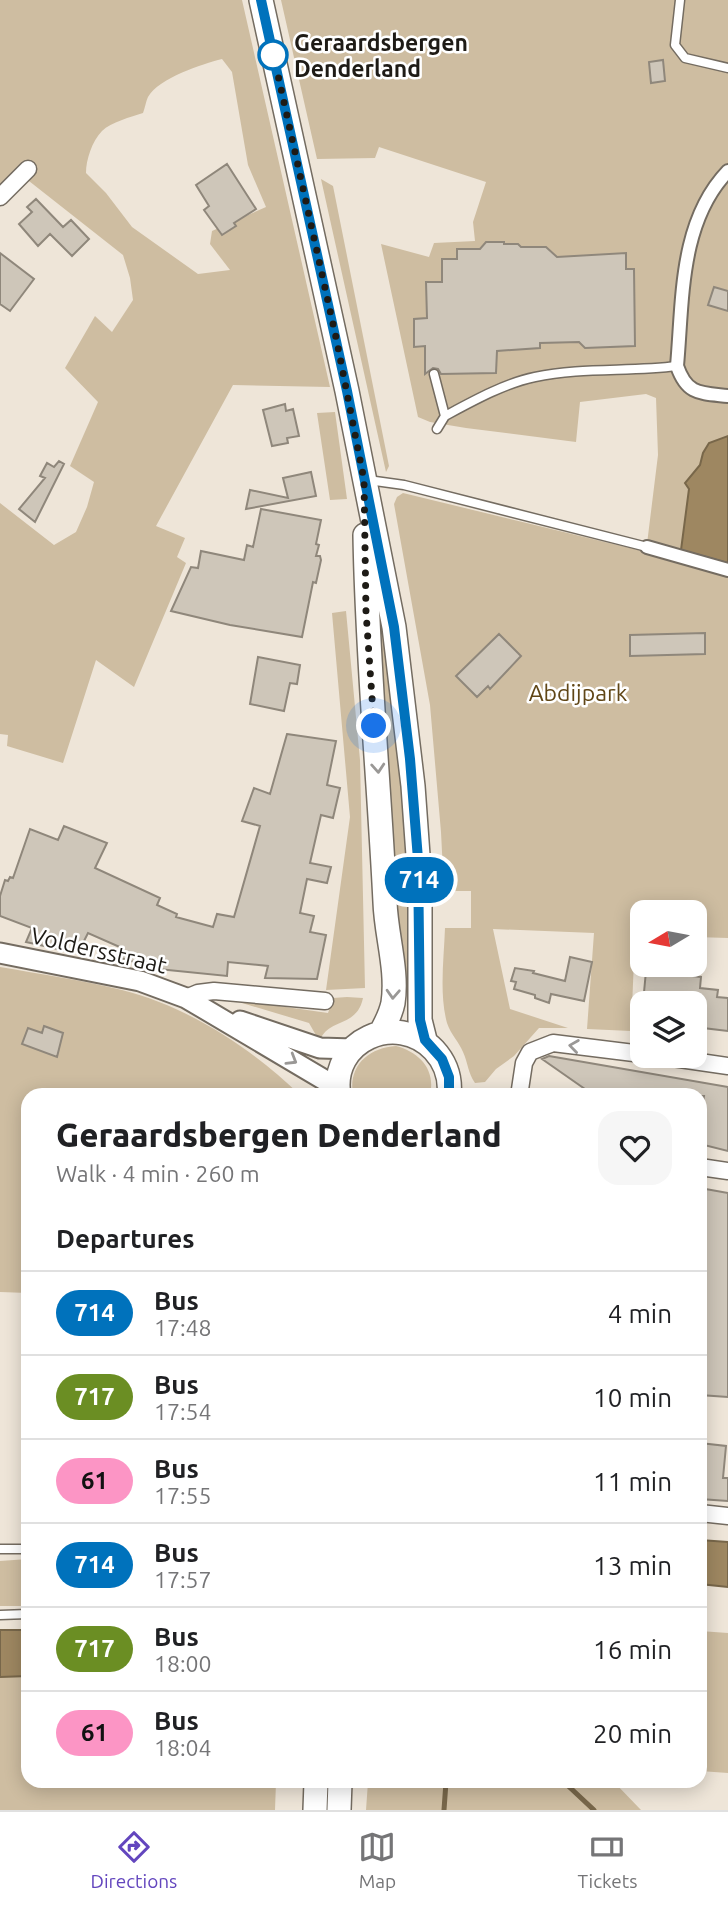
<!DOCTYPE html>
<meta charset="utf-8">
<style>
body{margin:0;font-family:Ubuntu,sans-serif;background:#f6f6f6;color:#202124;height:100vh;display:flex;flex-direction:column;font-size:26px;white-space:nowrap}
*{box-sizing:border-box;margin:0}
p{font-size:23px;color:#757577}
.icon{flex:none;width:38px;height:38px;fill:none;stroke:currentColor;stroke-width:2;stroke-linecap:round;stroke-linejoin:round}
.map{position:relative;flex:1;overflow:hidden}
.sheet{position:absolute;left:21px;top:1088px;width:686px;height:700px;display:flex;flex-direction:column;background:#fff;border-radius:21px;box-shadow:0 4px 18px #0003}
.sheet>*{flex:none}
.badge{padding:0 14px;border-radius:23px;font-size:24px;line-height:46px}
.needle{width:46px;rotate:260deg}
.controls{position:absolute;left:630px;top:900px;display:grid;gap:14px}
.controls a{display:grid;place-items:center;width:77px;height:77px;border-radius:14px;background:#fff;box-shadow:0 4px 18px #0003;font-size:35px}
.you{position:absolute;width:35px;height:35px;margin:-18px;border:5px solid #fff;border-radius:50%;background:#1a73e8;box-shadow:0 0 0 10px #1a73e833}
.map>.badge{position:absolute;translate:-50% -50%;box-shadow:0 0 0 4px #fff}
h2{padding:0 35px;font-size:26px;line-height:63px}
.round{display:grid;place-items:center;flex:none;width:74px;height:74px;border-radius:21px;background:#f6f6f6}
.head{display:flex;align-items:center;justify-content:space-between;height:119px;padding:0 35px}
h1{font-size:33px;font-weight:800;line-height:52px}
ul{padding:0;list-style:none}
li{display:flex;align-items:center;gap:21px;height:84px;padding:0 35px;border-top:2px solid #e0e0e0}
li div{flex:1}
li b{display:block;font-size:26px}
li em{font-style:normal}
li .badge{min-width:77px;font-weight:700;text-align:center}
.tabs{display:flex;justify-content:space-around;align-items:center;height:98px;border-top:2px solid #e0e0e0;background:#fff;font-size:19px;color:#757577}
.tabs a{display:grid;justify-items:center;gap:4px}
.tabs .active{color:#6346be}
.map>svg:first-child{display:block}
.green{fill:#cebda1;fill-rule:evenodd}
.water{fill:#9e8761;stroke:#78674a;stroke-width:2}
.lines{fill:none;stroke-linecap:round;stroke-linejoin:round}
.stream{stroke:#78674a;stroke-width:5}
.building{fill:#cec6b9;stroke:#8f877b;stroke-width:2}
.service-casing{stroke:#746c61;stroke-width:11}
.pedestrian-casing{stroke:#746c61;stroke-width:16}
.minor-casing{stroke:#746c61;stroke-width:19}
.tertiary-casing{stroke:#746c61;stroke-width:23}
.secondary-casing{stroke:#746c61;stroke-width:26}
.service{stroke:#fff;stroke-width:8}
.pedestrian{stroke:#fff;stroke-width:12}
.minor{stroke:#fff;stroke-width:16}
.tertiary{stroke:#fff;stroke-width:19}
.secondary{stroke:#fff;stroke-width:23}
.oneway{stroke:#9a9896}
.line-casing{stroke:#fff;stroke-width:16}
.line{stroke:#0072bc;stroke-width:10}
.walk{stroke:#1e1b16;stroke-width:7;stroke-dasharray:0 12.6}
.stop-dot{fill:#fff;stroke:#0072bc;stroke-width:3.5}
.labels{text-anchor:middle;dominant-baseline:central;stroke-width:5;stroke-linejoin:round;paint-order:stroke}
.stop-label{font-size:23px;font-weight:bold;fill:#1e1b16;stroke:#fff;text-anchor:start}
.park-label{font-size:23px;fill:#604616;stroke:#fff}
.street-label{font-size:23px;fill:#1e1b16;stroke:#fff}
</style>
<div class="map">
<svg width="728" height="1810" viewBox="0 0 728 1810">
<rect width="100%" height="100%" fill="#eee5d8"/>
<path class="green" d="M0,0H242L330,387L233,385L156,526L185,538L177,557L186,563L134,687L96,660L63,763L7,746L8,735L0,734V503L54,545L76,532L87,507L94,482L70,466L98,402L65,368L95,316L112,332L133,300L130,278L123,255L15,170L0,184ZM222,59L232,72L248,165L266,207L212,231L210,244L230,270L198,274L132,227L106,193L86,173C86,160 92,141 102,131C111,122 131,117 143,113C145,108 146,101 148,97C159,78 202,64 222,59Z
M281,0H728V938L695,937V912H642V935L635,936L631,1031L587,1029L594,933L493,929L510,1009L568,1028H539L514,1056L496,1069L485,1082L475,1083C468,1073 468,1063 463,1052C459,1042 451,1035 447,1023C439,994 444,958 445,928H471V891H444L441,832L430,705L394,504L397,497L403,493L646,552L658,455L656,398L646,394L580,402L576,442L466,428L430,422L418,417L381,244L429,257L434,243L475,241L473,222L486,182L379,147L375,158L317,159Z
M321,179L333,186L389,466L386,472Z
M335,412L347,499L330,500L317,413Z
M376,607H381L414,870L412,991L400,993Z
M346,611L360,760L365,988L326,990L350,817L332,613Z
M0,967C40,974 82,980 122,990C187,1006 253,1049 300,1095L28,1096V1293L0,1292Z
M347,997L363,998C357,1027 331,1018 321,1038L317,1037L309,1023L242,1003L243,1001L328,1013L333,998Z
M396,1046C419,1052 436,1069 430,1095H353C348,1066 368,1048 396,1046Z
M28,1559V1606H0V1561Z
M700,1631L728,1633V1773L700,1771Z
M28,1676V1782H276L275,1810H0V1677Z
M368,1782H614L641,1810H366Z"/>
<path class="water" d="M728,436V563L681,550L689,489L685,483L700,465L703,453L709,443Z
M700,1540L728,1542V1587L700,1584Z
M0,1630H28V1676L0,1677Z"/>
<g class="lines">
<path class="stream" d="M564,1782L594,1810
M444,1810L446,1782"/>
</g>
<path class="building" d="M663,60L665,81L651,83L649,62Z
M227,164L256,209L234,223L236,226L222,235L204,210L209,206L196,185Z
M36,199L63,227L71,220L89,239L72,256L50,234L38,246L19,224L32,212L27,207Z
M486,242H504V244H518L521,247H546L557,257L626,253V269H634L635,346L585,348L579,342L540,343V348L497,351L496,373L441,374L438,369L433,368L425,374V346L414,347V319L427,318L426,282H442V259H457V249H480Z
M0,253L34,279L10,311L0,304Z
M714,287L728,291V311L708,305Z
M285,404L286,411L293,409L299,436L287,438L288,443L272,446L263,410Z
M59,461L64,464L35,522L19,509L45,478L40,476L47,463L54,467Z
M311,472L316,496L246,509L250,490L288,498L283,478Z
M261,509L321,520L316,544L319,545L316,556H320L321,560L316,583L313,582L302,637L230,625L171,611L191,567L198,568L201,551L244,560L247,545L253,547Z
M705,633V654L630,656V635Z
M499,634L521,656L490,689L488,686L477,697L456,676Z
M258,657L300,665L297,684L290,683L284,711L250,704Z
M287,734L336,741L327,785L340,788L333,818L321,815L310,863L331,867L327,883L307,879L300,913L314,916L310,932L326,935L317,979L265,978L268,966L228,962L227,976L158,969L117,957L122,948L88,933L82,945L67,940L63,950L26,942L32,928L0,916V896L5,880L8,881L10,877L13,878L30,829L58,840L64,826L107,843L95,868L160,898L157,905L177,914L176,917L213,927L217,914L234,917L260,826L242,821L254,788L270,794Z
M570,957L592,962L584,1001L551,994L549,1003L535,998V995L514,989L516,982L511,981L515,968L534,971L533,973L565,981Z
M646,971L701,977L700,988L718,990L717,997L728,998V1031L695,1027L697,997L668,994L667,1003H643Z
M44,1026L63,1033L57,1057L22,1044L28,1028L42,1033Z
M549,1056L728,1087V1151L700,1144V1119L704,1096H595L542,1059Z
M700,1188L728,1193V1397L700,1395Z
M700,1443L726,1446L723,1478H728V1501L700,1499Z"/>
<g class="lines">
<defs>
<path id="service" d="M680,0L675,45L685,58L728,68
M434,374L445,416L437,429
M445,416C471,402 505,383 535,377C581,367 630,372 677,366
M368,480L404,485L647,547
M0,1549H28
M0,1615L28,1614"/>
<path id="pedestrian" d="M728,171C679,222 683,300 677,366C687,395 700,393 728,396
M647,547L728,570"/>
<path id="minor" d="M0,197L28,169
M186,998L198,993L214,991L325,1001
M652,1055L728,1066
M519,1096L524,1063L530,1052L553,1043L642,1054
M700,1167L728,1171
M700,1513L728,1516"/>
<path id="tertiary" d="M0,953L140,981L186,998L338,1088
M240,1021L320,1048L353,1049"/>
<path id="secondary" d="M261,0L347,391L394,627L413,786L420,883V1020L425,1040
M365,535C367,658 379,780 385,902C386,935 398,970 393,1003C391,1013 386,1023 381,1032
M339,1096C329,1040 397,1011 434,1050C446,1063 451,1078 449,1096
M315,1810L316,1782
M339,1810L340,1782"/>
</defs>
<use href="#service" class="service-casing"/>
<use href="#pedestrian" class="pedestrian-casing"/>
<use href="#minor" class="minor-casing"/>
<use href="#tertiary" class="tertiary-casing"/>
<use href="#secondary" class="secondary-casing"/>
<use href="#service" class="service"/>
<use href="#pedestrian" class="pedestrian"/>
<use href="#minor" class="minor"/>
<use href="#tertiary" class="tertiary"/>
<use href="#secondary" class="secondary"/>
</g>
<defs><path id="oneway-chevron" d="M-2-3.5L2.5 0L-2 3.5" fill="none" stroke-width="1.6" stroke-linecap="round" stroke-linejoin="round" transform="scale(1.75)"/></defs>
<g class="oneway">
<use href="#oneway-chevron" transform="translate(378 768) rotate(86)"/>
<use href="#oneway-chevron" transform="translate(393 994) rotate(93)"/>
<use href="#oneway-chevron" transform="translate(574 1046) rotate(-172)"/>
<use href="#oneway-chevron" transform="translate(292 1060) rotate(31)"/>
</g>
<g class="lines">
<defs>
<path id="line" d="M261,0L347,391L394,627L410,759L418,859L420,1020L425,1040L442,1059L449,1077V1096"/>
</defs>
<use href="#line" class="line-casing"/>
<use href="#line" class="line"/>
<path class="walk" d="M273,55L272,48L337,342L364,480L366,612L374,726"/>
</g>
<circle class="stop-dot" cx="273" cy="55" r="14"/>
<g class="labels">
<g class="stop-label">
<text x="294" y="42">Geraardsbergen<tspan x="294" dy="26">Denderland</tspan></text>
</g>
<g class="park-label">
<text x="578" y="692">Abdijpark</text>
</g>
<g class="street-label">
<text transform="translate(99 950) rotate(13)">Voldersstraat</text>
</g>
</g>
</svg>
<div class="controls">
<a><svg class="needle" viewBox="-14 -14 28 28"><path d="M0-13l5 13h-10z" fill="#e53935"/><path d="M0 13l5-13h-10z" fill="#757577"/></svg></a>
<a><svg class="icon" aria-label="layers" viewBox="0 0 24 24"><path d="M12 4l9 5-9 5-9-5zM3 14l9 5 9-5"/></svg></a>
</div>
<div class="you" style="left:374px;top:726px"></div>
<b class="badge" style="left:419px;top:880px;background:#0072bc;color:#fff">714</b>
<section class="sheet">
<div class="head"><div><h1>Geraardsbergen Denderland</h1><p>Walk · 4 min · 260 m</p></div><a class="round"><svg class="icon" aria-label="heart" viewBox="0 0 24 24"><path d="M12 20l-8-8c-3-5 5-10 8-4 3-6 11-1 8 4z"/></svg></a></div>
<h2>Departures</h2>
<ul>
<li><span class="badge" style="background:#0072bc;color:#fff">714</span><div><b>Bus</b><p>17:48</p></div><em>4 min</em></li>
<li><span class="badge" style="background:#6b8e23;color:#fff">717</span><div><b>Bus</b><p>17:54</p></div><em>10 min</em></li>
<li><span class="badge" style="background:#fc95c5;color:#111">61</span><div><b>Bus</b><p>17:55</p></div><em>11 min</em></li>
<li><span class="badge" style="background:#0072bc;color:#fff">714</span><div><b>Bus</b><p>17:57</p></div><em>13 min</em></li>
<li><span class="badge" style="background:#6b8e23;color:#fff">717</span><div><b>Bus</b><p>18:00</p></div><em>16 min</em></li>
<li><span class="badge" style="background:#fc95c5;color:#111">61</span><div><b>Bus</b><p>18:04</p></div><em>20 min</em></li>
</ul>
</section>
</div>
<nav class="tabs">
<a class="active"><svg class="icon" aria-label="directions" viewBox="0 0 24 24"><path d="M12 3l9 9-9 9-9-9zM9 14v-3h6M13 9l2 2-2 2"/></svg>Directions</a>
<a><svg class="icon" aria-label="map" viewBox="0 0 24 24"><path d="M3 6l6-2 6 2 6-2v14l-6 2-6-2-6 2zM9 4v14M15 6v14"/></svg>Map</a>
<a><svg class="icon" aria-label="tickets" viewBox="0 0 24 24"><path d="M3 7h18v10H3zM15 7v10"/></svg>Tickets</a>
</nav>
